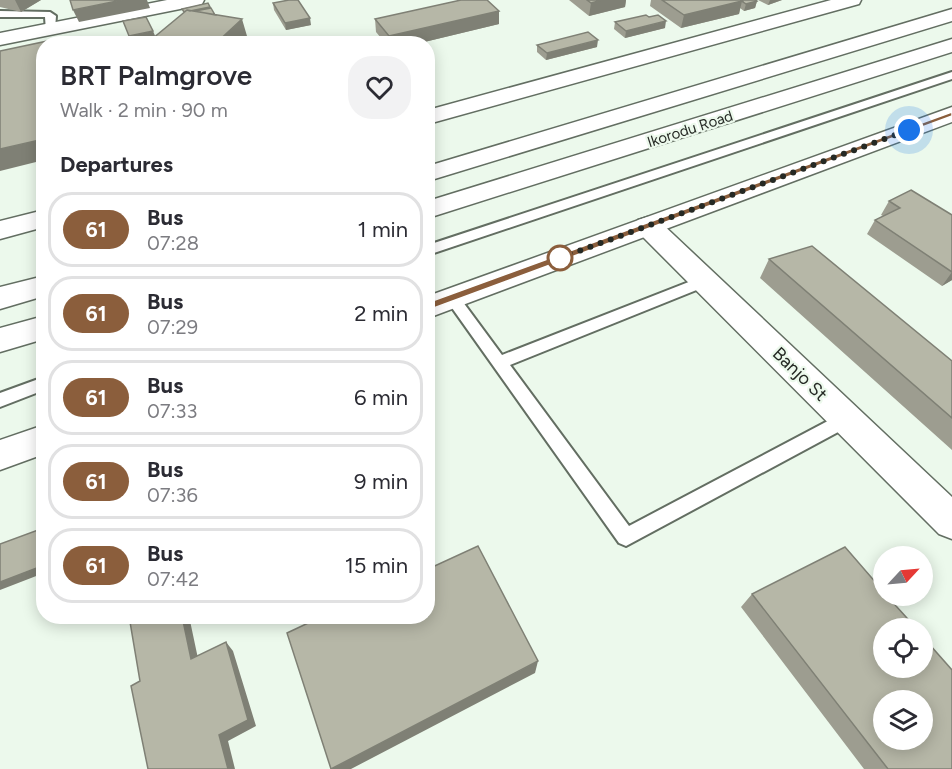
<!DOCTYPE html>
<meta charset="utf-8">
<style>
body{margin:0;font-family:Figtree,sans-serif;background:#f2f2f3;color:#2b2b33;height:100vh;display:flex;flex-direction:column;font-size:22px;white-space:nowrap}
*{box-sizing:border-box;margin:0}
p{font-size:20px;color:#7c7c81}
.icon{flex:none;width:33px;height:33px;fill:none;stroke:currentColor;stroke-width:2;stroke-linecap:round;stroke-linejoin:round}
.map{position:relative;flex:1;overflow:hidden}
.sheet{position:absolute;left:36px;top:36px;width:399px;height:588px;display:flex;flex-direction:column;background:#fff;border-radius:24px;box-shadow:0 3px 15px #0003}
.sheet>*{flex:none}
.badge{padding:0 12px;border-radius:20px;font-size:21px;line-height:39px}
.needle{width:39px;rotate:64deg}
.tools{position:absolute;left:873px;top:546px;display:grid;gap:12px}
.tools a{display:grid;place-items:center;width:60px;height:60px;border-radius:50%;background:#fff;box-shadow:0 3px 15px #0003;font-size:30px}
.you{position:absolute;width:30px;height:30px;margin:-15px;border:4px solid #fff;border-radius:50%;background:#1a73e8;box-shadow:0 0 0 9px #1a73e833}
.map>.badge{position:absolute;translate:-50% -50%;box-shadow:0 0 0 3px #fff}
h2{padding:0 24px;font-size:22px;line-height:54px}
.round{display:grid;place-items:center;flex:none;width:63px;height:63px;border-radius:24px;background:#f2f2f3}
.headline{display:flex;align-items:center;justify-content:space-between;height:102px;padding:0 24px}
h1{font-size:28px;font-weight:600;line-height:45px}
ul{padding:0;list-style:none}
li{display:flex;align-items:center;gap:18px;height:75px;margin:0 12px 9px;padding:0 12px;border:3px solid #e1e1e2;border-radius:24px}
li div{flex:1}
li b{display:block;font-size:22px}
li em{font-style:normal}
li .badge{min-width:66px;font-weight:700;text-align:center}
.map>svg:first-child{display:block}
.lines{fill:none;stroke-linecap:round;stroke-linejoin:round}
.service-casing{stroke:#636e62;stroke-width:4}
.minor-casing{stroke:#636e62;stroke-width:3}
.primary-casing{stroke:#636e62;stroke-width:3}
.motorway-casing{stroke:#636e62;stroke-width:3}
.service{fill:#fff;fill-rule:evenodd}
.minor{fill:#fff;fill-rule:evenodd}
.primary{fill:#fff;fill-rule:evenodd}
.motorway{fill:#fff;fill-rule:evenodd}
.wall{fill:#9d9d90}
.shaded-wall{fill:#7f8075}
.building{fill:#b6b7a7;stroke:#7f8075;stroke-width:1.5;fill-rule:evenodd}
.line{fill:#8b5e3c;stroke:#fff;stroke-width:1.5}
.walk{stroke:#252924;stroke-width:6;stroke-dasharray:0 10.8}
.stop-dot{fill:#fff;stroke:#8b5e3c;stroke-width:3}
.labels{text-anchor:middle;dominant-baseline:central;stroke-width:4.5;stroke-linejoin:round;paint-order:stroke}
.far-street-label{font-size:15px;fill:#252924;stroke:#ecf9ec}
.street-label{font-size:18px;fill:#252924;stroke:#ecf9ec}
</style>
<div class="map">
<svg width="952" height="769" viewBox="0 0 952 769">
<rect width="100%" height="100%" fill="#ecf9ec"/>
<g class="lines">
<defs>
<path id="service" d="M0,11L50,12L56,16L55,29L46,31L45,17H0Z
M952,72V79L428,255V245Z
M704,276L711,281L709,285L510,365L629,526L841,414L847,412L853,414L856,419L853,424L626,546L619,543L445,298L452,293L457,294L502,355Z
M44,377V390L0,407V393Z"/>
<path id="minor" d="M167,0H204L202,4L195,6L0,45V33Z
M648,217L658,220L952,497V539L939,534L638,232L634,226L638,220Z"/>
<path id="primary" d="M831,0H861L859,4L428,124V110Z
M952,107V122L428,318V296Z
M44,210V227L0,239V221Z
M44,425V454L0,470V440Z"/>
<path id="motorway" d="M952,9V21L428,181V166Z
M952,39V52L428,218V201Z
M44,276V296L0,309V287Z
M44,316V339L0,352V328Z"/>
</defs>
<use href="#service" class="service-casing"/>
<use href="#minor" class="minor-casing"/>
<use href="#primary" class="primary-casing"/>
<use href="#motorway" class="motorway-casing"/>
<use href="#service" class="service"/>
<use href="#minor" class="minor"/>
<use href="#primary" class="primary"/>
<use href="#motorway" class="motorway"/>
</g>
<path class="wall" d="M0,0H41L21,12L0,7Z
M569,0H626L625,7L589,16Z
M651,0H756L757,1L755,8L744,11L740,8L739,14L681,28L650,6Z
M758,0H782L768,5Z
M273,3L311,25L286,30L274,10Z
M499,11V24L416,44H386L376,32L375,19Z
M615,22L665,28L625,38L614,29Z
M537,45L597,47L546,60L537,52Z
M889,201L952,215V280L942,286L867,234L875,220L883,216L881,215Z
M769,259L952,361V450L760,278Z
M752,594L952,769H864L741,607Z"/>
<path class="shaded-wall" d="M15,0H41L21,12Z
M122,0H147L150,8L79,22L73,10Z
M602,0H626L625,7L589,16L591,3Z
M770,0H782L768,5Z
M742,1L739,14L681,28L684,15Z
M757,1L755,8L744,11L746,4Z
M210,7L212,13L184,12Z
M499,11V24L416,44H390L389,36Z
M310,18L311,25L286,30L285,23Z
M242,19L247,36L239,44H215Z
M666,21L665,28L625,38L626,31Z
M153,31L156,38L132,43L129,36Z
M598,40L597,47L546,60L547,53Z
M44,139V160L0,171V149Z
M952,272V280L942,286Z
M38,530L44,534V573L0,590V582Z
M182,616H189L200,668L191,659Z
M226,642L233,651L256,726L228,741L235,769H228L219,735Z
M538,661L535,673L351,769H331Z"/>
<path class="building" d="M70,0H122L73,10Z
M289,0H298L310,18L285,23L273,3Z
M461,0H487L499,11L389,36L375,19Z
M587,0H602L591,3Z
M662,0H740L742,1L684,15Z
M740,0H756L757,1L746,4Z
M208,3L210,7L190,11L187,10L184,12L182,9Z
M211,8L215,15L195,11Z
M187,10L242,19L215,44H146Z
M646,15L649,17L658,15L666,21L626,31L615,22Z
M146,17L153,31L129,36L123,21Z
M588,32L598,40L547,53L537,45Z
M150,35L152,39L146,44H117L115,39L126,37L128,40Z
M57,39L58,44H44V139L0,149V51Z
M911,190L952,215V272L875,220L900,208L889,201Z
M812,246L952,361V418L769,259Z
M38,530L42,566L0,582V544Z
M478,546L538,661L331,769L287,633L323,616H428V569Z
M845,547L884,592V596H887L916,628H884V668H922V636L952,670V769H888L752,594ZM884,700H922V740H884Z
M129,616H182L191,659L226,642L248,720L219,735L228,769H148L131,686L140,681Z"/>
<path class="line" d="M952,112V116L431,309H424L422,307L424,304Z"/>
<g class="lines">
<path class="walk" d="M560,258L909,130"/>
</g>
<circle class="stop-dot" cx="560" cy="258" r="12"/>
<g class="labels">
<g class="far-street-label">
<text transform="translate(690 129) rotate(-18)">Ikorodu Road</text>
</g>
<g class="street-label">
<text transform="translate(800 374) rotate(44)">Banjo St</text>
</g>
</g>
</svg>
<div class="tools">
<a><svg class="needle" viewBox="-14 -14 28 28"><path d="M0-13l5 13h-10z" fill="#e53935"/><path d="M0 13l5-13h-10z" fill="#7c7c81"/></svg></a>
<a><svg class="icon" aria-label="locate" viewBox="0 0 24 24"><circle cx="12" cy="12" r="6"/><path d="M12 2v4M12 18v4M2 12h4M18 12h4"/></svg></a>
<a><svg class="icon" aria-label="layers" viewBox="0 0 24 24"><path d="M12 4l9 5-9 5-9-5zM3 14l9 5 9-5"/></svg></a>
</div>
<div class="you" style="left:909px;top:130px"></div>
<section class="sheet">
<div class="headline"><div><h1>BRT Palmgrove</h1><p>Walk · 2 min · 90 m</p></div><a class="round"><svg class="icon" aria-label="heart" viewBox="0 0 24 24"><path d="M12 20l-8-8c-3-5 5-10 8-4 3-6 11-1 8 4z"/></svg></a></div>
<h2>Departures</h2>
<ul>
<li><span class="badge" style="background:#8b5e3c;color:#fff">61</span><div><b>Bus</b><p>07:28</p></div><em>1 min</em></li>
<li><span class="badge" style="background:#8b5e3c;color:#fff">61</span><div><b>Bus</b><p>07:29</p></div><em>2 min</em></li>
<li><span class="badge" style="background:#8b5e3c;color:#fff">61</span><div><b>Bus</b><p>07:33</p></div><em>6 min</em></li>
<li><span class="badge" style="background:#8b5e3c;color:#fff">61</span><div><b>Bus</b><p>07:36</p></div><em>9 min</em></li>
<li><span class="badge" style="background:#8b5e3c;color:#fff">61</span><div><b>Bus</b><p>07:42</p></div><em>15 min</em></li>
</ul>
</section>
</div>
